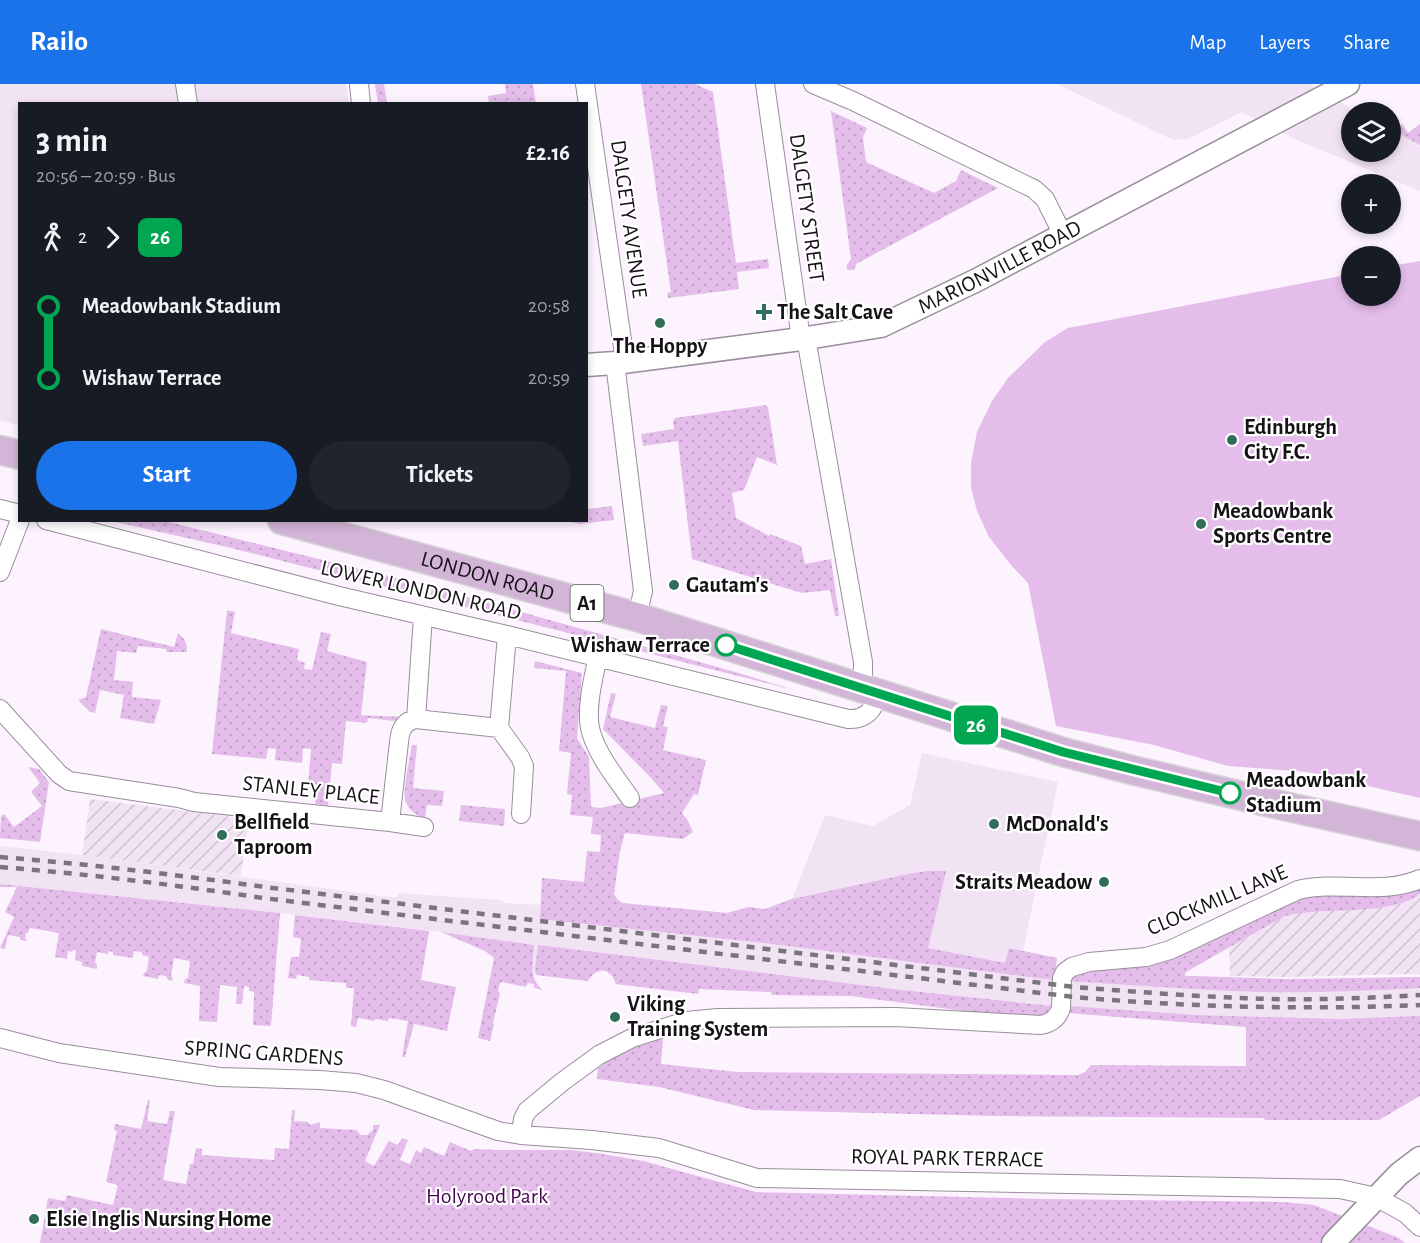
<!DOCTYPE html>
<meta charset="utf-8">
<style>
body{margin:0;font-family:"Alegreya Sans",sans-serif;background:#20242c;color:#f1f3f6;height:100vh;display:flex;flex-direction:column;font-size:22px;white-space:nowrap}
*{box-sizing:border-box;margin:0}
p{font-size:20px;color:#9ea1a6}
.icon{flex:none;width:33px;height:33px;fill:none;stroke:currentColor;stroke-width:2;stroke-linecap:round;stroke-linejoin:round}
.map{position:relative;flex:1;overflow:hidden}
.side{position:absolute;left:18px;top:18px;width:570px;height:420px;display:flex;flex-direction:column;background:#171b24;border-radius:0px;box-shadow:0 3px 9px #0003}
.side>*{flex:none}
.badge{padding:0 12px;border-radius:9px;font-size:21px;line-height:39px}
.tools{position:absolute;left:1341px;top:18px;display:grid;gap:12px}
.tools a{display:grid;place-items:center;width:60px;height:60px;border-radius:50%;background:#171b24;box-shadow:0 3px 9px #0003;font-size:30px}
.map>.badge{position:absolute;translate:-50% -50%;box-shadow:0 0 0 3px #fff}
.legs{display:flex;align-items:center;gap:9px;height:66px;padding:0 18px;font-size:20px}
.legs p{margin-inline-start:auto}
.overview{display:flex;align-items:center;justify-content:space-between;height:102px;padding:0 18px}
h1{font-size:33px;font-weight:700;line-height:45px}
.button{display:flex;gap:12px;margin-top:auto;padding:12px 18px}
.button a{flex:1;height:69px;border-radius:36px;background:#1a73e8;color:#fff;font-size:24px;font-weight:700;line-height:69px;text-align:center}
.button a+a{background:#20242c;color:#f1f3f6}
ul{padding:0 18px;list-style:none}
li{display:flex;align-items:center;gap:21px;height:72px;font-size:22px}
li i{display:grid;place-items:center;width:9px;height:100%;margin:0 8px;background:currentColor}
li i::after{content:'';width:15px;height:15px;margin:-8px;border:4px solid;border-radius:50%;background:#171b24}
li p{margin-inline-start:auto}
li:first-child i{background:linear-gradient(#0000 50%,currentColor 0)}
li:last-child i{background:linear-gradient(currentColor 50%,#0000 0)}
header{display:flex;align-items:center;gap:36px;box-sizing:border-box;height:84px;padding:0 30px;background:#1a73e8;color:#fff}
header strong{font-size:28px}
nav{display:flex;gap:33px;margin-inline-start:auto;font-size:21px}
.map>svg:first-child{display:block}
.built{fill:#f2e3f4}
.industrial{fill:url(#industrial-furrows)}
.green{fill:url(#green-dots)}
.pitch{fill:#e4bdeb}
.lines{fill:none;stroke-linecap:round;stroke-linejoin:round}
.minor-casing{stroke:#988f9a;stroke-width:20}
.tertiary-casing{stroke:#988f9a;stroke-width:25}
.primary-casing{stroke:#d5d5d5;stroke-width:31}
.minor{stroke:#fff;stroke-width:18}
.tertiary{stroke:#fff;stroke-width:22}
.primary{stroke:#d3b5d8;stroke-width:28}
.rail{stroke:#7a747c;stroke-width:4.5;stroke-dasharray:8 8;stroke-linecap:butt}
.line-1-casing{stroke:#fff;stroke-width:14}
.line-1{stroke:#00a651;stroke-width:9}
.poi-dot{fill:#316d59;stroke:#fff;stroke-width:2}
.stop-1-dot{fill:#fff;stroke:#00a651;stroke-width:3}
.labels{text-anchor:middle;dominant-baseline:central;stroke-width:4.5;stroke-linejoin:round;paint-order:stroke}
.shield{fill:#fff;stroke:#5c5a5d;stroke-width:1.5}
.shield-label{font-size:21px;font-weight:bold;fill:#161317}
.street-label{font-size:22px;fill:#161317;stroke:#fff}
.poi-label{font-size:22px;font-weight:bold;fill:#161317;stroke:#fff;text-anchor:start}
.stop-label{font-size:22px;font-weight:bold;fill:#161317;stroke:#fff;text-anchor:end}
.park-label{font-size:22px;fill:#470651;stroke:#fff}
</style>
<header>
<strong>Railo</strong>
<nav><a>Map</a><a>Layers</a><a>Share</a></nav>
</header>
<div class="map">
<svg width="1420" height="1159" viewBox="0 0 1420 1159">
<defs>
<pattern id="industrial-furrows" width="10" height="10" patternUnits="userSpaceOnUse" patternTransform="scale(1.5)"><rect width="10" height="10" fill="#f2e3f4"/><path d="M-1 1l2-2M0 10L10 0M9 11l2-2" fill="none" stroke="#cfc2d0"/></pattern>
<pattern id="green-dots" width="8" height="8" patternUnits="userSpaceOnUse" patternTransform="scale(1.5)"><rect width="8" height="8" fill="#e4bdeb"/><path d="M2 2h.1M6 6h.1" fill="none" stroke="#c3a2c9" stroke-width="1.8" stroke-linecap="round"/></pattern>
</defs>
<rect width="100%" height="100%" fill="#fdf3ff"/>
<path class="built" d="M0,0H346L349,19L20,20L19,341L0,337Z
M1057,0H1310L1357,28H1352V68H1390L1391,46L1420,61V107L1297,56L1242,28L1188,55L1173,56Z
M922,669L1058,698L1023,867L1057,874L1054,895L1081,884L1239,895H1332L1420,893V949L1246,943L1068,929L1052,922L1051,927L1018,934L851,912L772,911L771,908L699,905L698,910L616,900L612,892L606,887H600L594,889L588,897L527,890L507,882L485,867L441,848L280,829L0,800V762L82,771L396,814L398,809L500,816L505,819L546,821L615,806L614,810L617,815L622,819L727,829L749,823L765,825L792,815L825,731L873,742L910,721Z"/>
<path class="industrial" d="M90,715L249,735L241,792L82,771Z
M1420,810V890L1286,893L1230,892L1229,864L1285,832L1302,828L1387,822L1403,819Z"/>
<path class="green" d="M375,0H384L387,19H378Z
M505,0H533L536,19H489L488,12L506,9Z
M641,0H695L713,8L736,179L768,175L769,184L737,188L739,205L668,214L667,209L671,208Z
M831,27L867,44L863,53L866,78L934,109L956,97L961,86L998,104L856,180L854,186H848C844,181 849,180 851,175Z
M1390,36L1397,44L1402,40L1408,49L1420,40V61L1391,46Z
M765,321L768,323L777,381L757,373L744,406L732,409L736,434L769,452L770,450L801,462L805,480L831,475L839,532H835L830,506L802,509L692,475L678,357L643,362L641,350L674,345L673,338L675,334Z
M612,422L614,436L580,440L567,437L586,436L587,425Z
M111,437H165L412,498L409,509L227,463Z
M432,503L735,588L794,606L430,514Z
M227,526L235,528L231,549L299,565L297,576L305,579L304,585L312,586L321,548L331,550L327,567L367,578L361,631L402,633L394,637L368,634L367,639L346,637L342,680L332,679L328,722L315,720L317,703L308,702L311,665L303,664L302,679L275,676L276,665L268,664L266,675L212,670Z
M101,545L174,563L178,549C185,555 187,559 187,568H167L166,565L138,562L136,569L117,567L114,596L133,598L132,613L161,616L154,640L120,634L124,611L100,606L95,629L90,628L78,616L86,613Z
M535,577L582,589L577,654L589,673L591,723L601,724L664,709L651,694L603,645L611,609L616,610L610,633L655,644L661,621L668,622L663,642L668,643L663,666L706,676L698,711L694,710L682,729L688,737L693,748L683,755L625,749L620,767L614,810L617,815L622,819L727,829L749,823L765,825L792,815L908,790L927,787H946L928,864L1005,879L1009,864L1057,874L1054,896L765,859L540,835L542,794L584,798L587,767L600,768L601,751L591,750L593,733L570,731L572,711L567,710L571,669L559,667L566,587L534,584Z
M412,661H417L413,704L444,707L442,722L427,721L425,734C415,732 407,724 405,715C403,706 410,672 412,661Z
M28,683L39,685L49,698L40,758L0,754L1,732L4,730L14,743L42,722L31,708L40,699Z
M461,721L505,725L504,742L459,737Z
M0,800L280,829L271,942L253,941L254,908L249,907V903L244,902L242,920H236L237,903L220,901L217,938L199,937L200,902L184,899L185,895L188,894L190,877L174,874L171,892L173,894L172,897L168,896L166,892L159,891L158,895L143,892L144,889L147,887L149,873L142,871V868L134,867L133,874L113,871V868L109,867L108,870L97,868L95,879L97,881V885L82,882V878L75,876L76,866H73L72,868L68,867L67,875L55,873L59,849L30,844L28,849H26L25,854L27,857L20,856V853L8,851L5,865L0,864L14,833L5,828L17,803H0Z
M1420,801V810C1389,833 1323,822 1285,832L1186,888L1185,890V892H1194L1287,895L1420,893V904C1366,907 1312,909 1259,908C1196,906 1133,901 1070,897L1072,889L1145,877L1292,812Z
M295,831L429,847L421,896L456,903L447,947L414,940L405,973H402L408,937L389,934L388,937L375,935V937L358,934L356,943L351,942L354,904H346V899L309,896V893L297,891L296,895L288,894L291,873H299L301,855L293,853Z
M441,848L534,861C533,877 528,895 543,906L534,904V900L528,899L526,903L502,898L500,899L498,906L500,910L493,939L494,940L490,957L478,954L494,874L485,867Z
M538,861L902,906L1052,922L1051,927L1046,933L1018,934L851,912L772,911L771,908L699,905L698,910L616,900C611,883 596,882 588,897L536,891L535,886Z
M1069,922L1195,931L1338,935L1420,932V1012L1379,1036H1265L1264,1034L995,1032L754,1026L659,1003L597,995L598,984C617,970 640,960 663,955L661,980L737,988L1078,991L1085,988L1091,981L1246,982V943L1068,929Z
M148,1016H150L147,1037L167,1040L170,1027H175L163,1096L186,1100L190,1080H193L196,1064L202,1065V1071L274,1076L275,1064L289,1065L292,1026H295L294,1037L308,1038L310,1041L320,1038V1044L356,1046L361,1051H367L373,1046V1041H380L365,1077L374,1082L389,1057L398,1061L402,1054L408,1056L400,1076L410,1080L416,1066L421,1069L424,1063L444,1072L450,1058L471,1067L474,1065L500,1066H572L603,1070L643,1077L756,1108L1046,1115L1283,1118L1314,1121L1399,1154L1405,1159H40L48,1114L65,1117L67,1111L113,1121L118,1101L106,1098L117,1047L114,1046L115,1040L141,1045Z"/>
<path class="pitch" d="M1420,177V714L1307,688L1228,682L1154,661L1056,642L1028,499L1011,481L989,453L977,427L971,403V379L977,348L992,317L1008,294L1045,258L1068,244L1351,190L1352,212H1390L1391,182Z"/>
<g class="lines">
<defs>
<path id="minor" d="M185,0L188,20
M359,0L361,20
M585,0L625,277
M765,0L801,255
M813,0L853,17L1034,105L1045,115L1063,151
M806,254L863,578V590L860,604
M615,279L643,507L637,533
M0,425L20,430
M46,436L339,512L507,551L848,635C865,636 875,626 877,610
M0,488L20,436
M507,551L499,644L520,673L524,682L521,730
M598,573C593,594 585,628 591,648C598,672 616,694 630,714
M0,625L59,690L69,697L179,714L194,718L390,738L424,743
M416,635L423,532
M390,738L399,658C400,647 403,637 416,635L499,644
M0,954L59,969L219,993L320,996L356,999L384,1006L498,1047L521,1051L592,1056L659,1064L757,1094L1340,1105L1376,1113L1405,1129L1420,1143
M521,1051L523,1035L527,1027L562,998L599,971L632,954L686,937L718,934L896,933L1041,941C1051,939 1058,934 1061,924L1062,894L1065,888L1072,883L1089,878L1146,873L1170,866L1298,806C1339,796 1381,812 1420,795"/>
<g id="tertiary">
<path id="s1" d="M586,281L615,279L801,255L881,242L977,196L1348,0"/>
<path d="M1333,1159L1399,1090L1420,1074"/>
</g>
<g id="primary">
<path d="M0,366L20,371"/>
<path id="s2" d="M282,436L637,533L1063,668L1132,686L1275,720L1420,752"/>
</g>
</defs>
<use href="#minor" class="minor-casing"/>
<use href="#tertiary" class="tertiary-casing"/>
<use href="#primary" class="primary-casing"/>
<use href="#minor" class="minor"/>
<use href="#tertiary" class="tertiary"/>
<use href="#primary" class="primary"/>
<path class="rail" d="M0,773C89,780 177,791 265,803L1074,903C1138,908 1203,913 1268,915C1318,916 1369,914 1420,911
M0,783C88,790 176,801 263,814L1074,913C1189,923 1304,926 1420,921"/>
</g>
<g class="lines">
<defs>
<path id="line-1" d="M726,561L1063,668L1230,709"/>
</defs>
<use href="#line-1" class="line-1-casing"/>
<use href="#line-1" class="line-1"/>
</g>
<g class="poi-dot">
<path d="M761 219h6v6h6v6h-6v6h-6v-6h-6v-6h6z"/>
<circle cx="660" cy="239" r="6"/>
<circle cx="1232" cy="356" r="6"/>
<circle cx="1201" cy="440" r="6"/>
<circle cx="674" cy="501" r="6"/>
<circle cx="994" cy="740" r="6"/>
<circle cx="222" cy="751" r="6"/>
<circle cx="1104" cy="798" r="6"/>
<circle cx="615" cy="933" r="6"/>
<circle cx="34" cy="1135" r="6"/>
</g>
<g class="stop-1-dot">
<circle cx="726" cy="561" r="10"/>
<circle cx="1230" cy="709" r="10"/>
</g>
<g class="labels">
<rect class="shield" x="570.5" y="501" width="33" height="36" rx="4.5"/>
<g class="shield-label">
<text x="587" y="519">A1</text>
</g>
<g class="street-label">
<text transform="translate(807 124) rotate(82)">DALGETY STREET</text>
<text transform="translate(629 135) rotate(82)">DALGETY AVENUE</text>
<text stroke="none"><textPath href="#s1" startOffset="430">MARIONVILLE ROAD</textPath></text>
<text stroke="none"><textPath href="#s2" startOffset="213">LONDON ROAD</textPath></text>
<text transform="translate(421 506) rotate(13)">LOWER LONDON ROAD</text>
<text transform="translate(311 706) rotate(6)">STANLEY PLACE</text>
<text transform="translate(1217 816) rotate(-23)">CLOCKMILL LANE</text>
<text transform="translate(264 969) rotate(4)">SPRING GARDENS</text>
<text transform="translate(947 1074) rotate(1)">ROYAL PARK TERRACE</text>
</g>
<g class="poi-label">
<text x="777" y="228">The Salt Cave</text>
<text x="660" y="262" text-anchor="middle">The Hoppy</text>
<text x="1244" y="343">Edinburgh<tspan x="1244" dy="25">City F.C.</tspan></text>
<text x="1213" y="427">Meadowbank<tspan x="1213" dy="25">Sports Centre</tspan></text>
<text x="686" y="501">Gautam's</text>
<text x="234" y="738">Bellfield<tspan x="234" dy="25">Taproom</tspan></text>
<text x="1006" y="740">McDonald's</text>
<text x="1092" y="798" text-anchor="end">Straits Meadow</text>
<text x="627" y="920">Viking<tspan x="627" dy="25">Training System</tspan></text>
<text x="46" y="1135">Elsie Inglis Nursing Home</text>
</g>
<g class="stop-label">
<text x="710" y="561">Wishaw Terrace</text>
<text x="1246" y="696" text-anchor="start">Meadowbank<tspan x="1246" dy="25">Stadium</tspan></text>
</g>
<g class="park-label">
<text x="487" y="1112">Holyrood Park</text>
</g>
</g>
</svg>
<div class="tools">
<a><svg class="icon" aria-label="layers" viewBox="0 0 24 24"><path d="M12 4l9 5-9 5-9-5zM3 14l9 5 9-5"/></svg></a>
<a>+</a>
<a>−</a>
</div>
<b class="badge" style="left:976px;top:641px;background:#00a651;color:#fff">26</b>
<section class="side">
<div class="overview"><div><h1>3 min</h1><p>20:56 – 20:59 · Bus</p></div><b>£2.16</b></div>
<div class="legs"><svg class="icon" aria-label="walk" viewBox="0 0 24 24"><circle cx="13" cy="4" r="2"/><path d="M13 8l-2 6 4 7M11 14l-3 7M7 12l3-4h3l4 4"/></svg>2<svg class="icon" aria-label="forward" viewBox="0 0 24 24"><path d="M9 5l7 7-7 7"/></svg><b class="badge" style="background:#00a651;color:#fff">26</b></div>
<ul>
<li><i style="color:#00a651"></i><b>Meadowbank Stadium</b><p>20:58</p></li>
<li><i style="color:#00a651"></i><b>Wishaw Terrace</b><p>20:59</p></li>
</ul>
<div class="button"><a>Start</a><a>Tickets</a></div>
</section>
</div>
